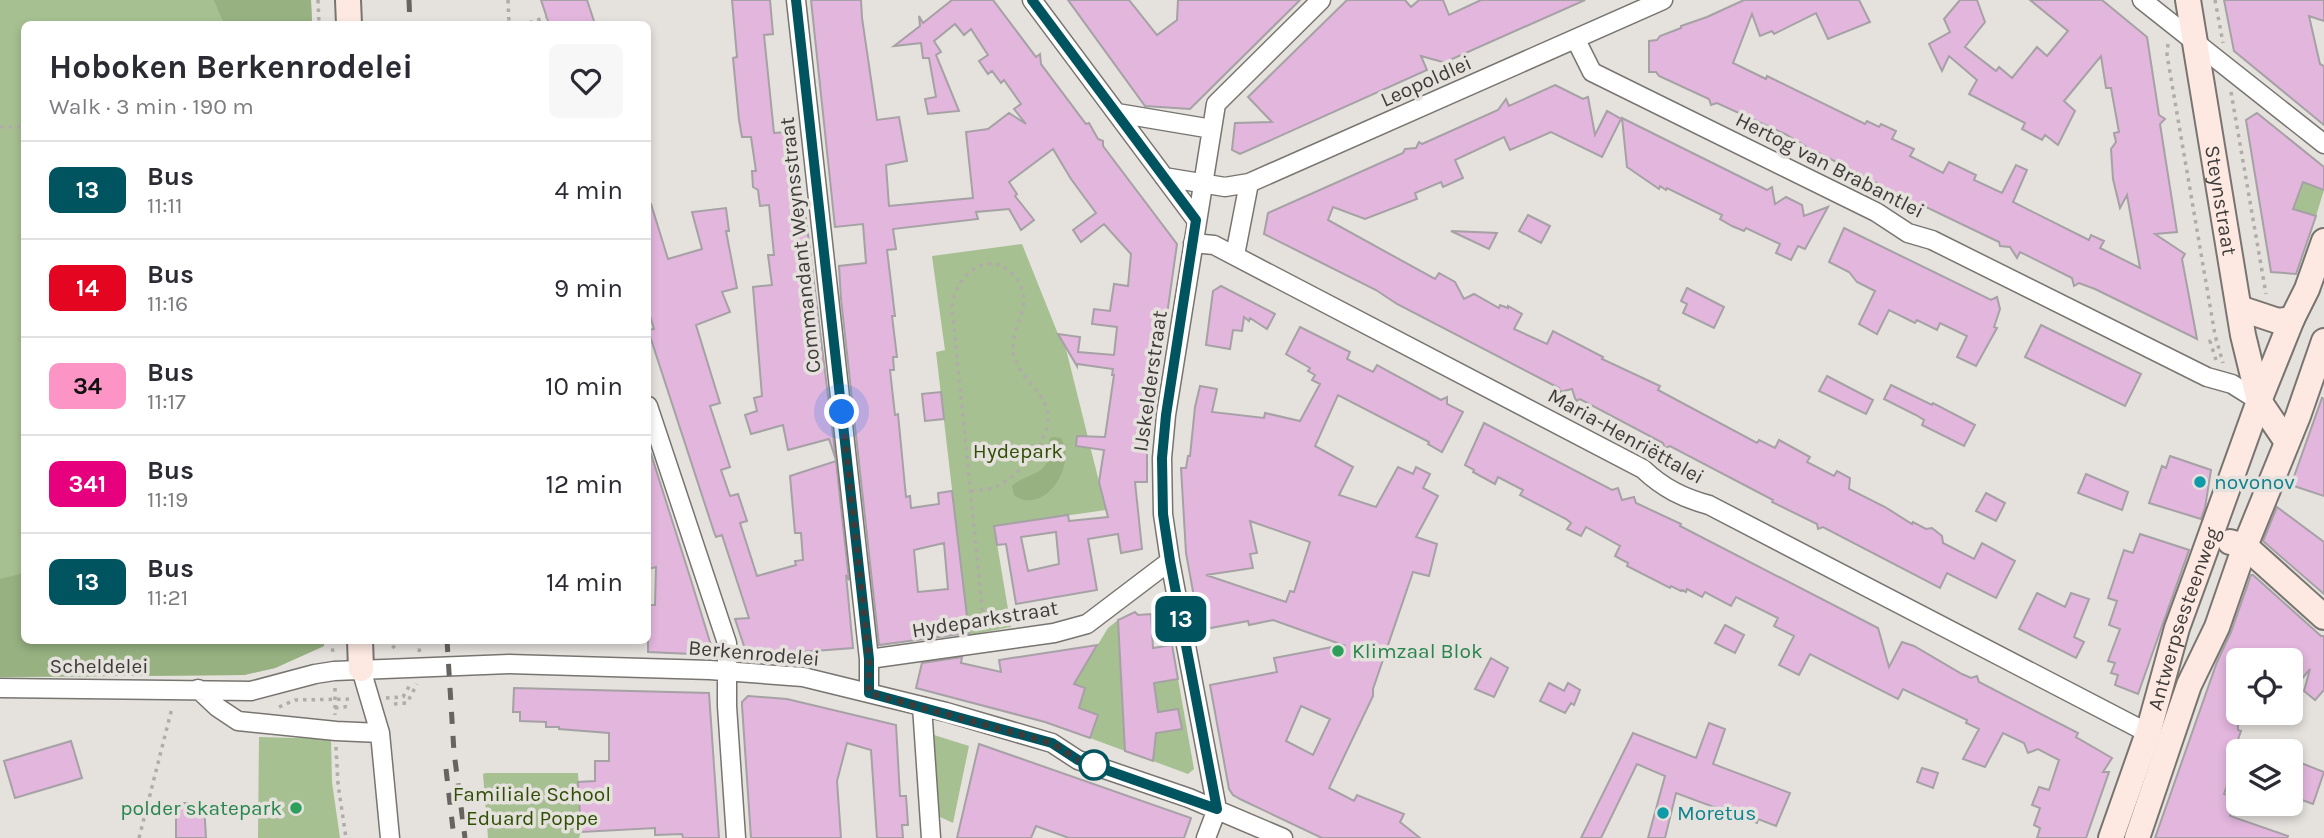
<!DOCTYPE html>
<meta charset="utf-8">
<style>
body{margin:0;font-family:Karla,sans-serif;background:#f7f7f7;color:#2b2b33;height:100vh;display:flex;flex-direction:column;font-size:26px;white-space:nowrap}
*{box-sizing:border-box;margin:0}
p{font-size:23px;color:#7c7c81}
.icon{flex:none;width:38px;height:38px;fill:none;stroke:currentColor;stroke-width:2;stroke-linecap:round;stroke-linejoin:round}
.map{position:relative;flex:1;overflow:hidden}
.details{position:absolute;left:21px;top:21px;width:630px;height:623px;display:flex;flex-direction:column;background:#fff;border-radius:10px;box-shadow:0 4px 10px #0003}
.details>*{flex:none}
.badge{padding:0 14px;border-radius:10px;font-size:24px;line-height:46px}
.controls{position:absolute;left:2226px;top:648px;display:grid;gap:14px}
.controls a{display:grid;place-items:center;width:77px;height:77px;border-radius:10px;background:#fff;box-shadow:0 4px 10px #0003;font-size:35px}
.you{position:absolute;width:35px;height:35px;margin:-18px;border:5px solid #fff;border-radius:50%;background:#1a73e8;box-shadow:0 0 0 10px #1a73e833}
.map>.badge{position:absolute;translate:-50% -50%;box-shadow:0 0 0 4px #fff}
.round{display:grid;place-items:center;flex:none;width:74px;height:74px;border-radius:10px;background:#f7f7f7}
.headline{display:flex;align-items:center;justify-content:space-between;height:119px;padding:0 28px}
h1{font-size:33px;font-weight:700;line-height:52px}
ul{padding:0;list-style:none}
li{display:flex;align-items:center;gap:21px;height:98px;padding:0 28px;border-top:2px solid #e1e1e2}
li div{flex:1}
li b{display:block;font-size:26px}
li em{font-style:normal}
li .badge{min-width:77px;font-weight:700;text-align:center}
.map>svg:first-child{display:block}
.green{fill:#a6c091}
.forest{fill:#97b181}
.building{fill:#e3b6dd;stroke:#a5a1a5;stroke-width:2;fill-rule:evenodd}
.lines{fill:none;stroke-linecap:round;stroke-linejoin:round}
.street-casing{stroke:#787571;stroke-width:21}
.secondary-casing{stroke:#787571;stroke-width:28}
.path{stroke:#b0ada9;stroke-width:3.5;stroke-dasharray:3.5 5;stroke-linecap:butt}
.street{stroke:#fff;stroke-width:18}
.secondary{stroke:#fde9e2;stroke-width:24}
.rail{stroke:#666361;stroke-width:5;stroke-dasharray:12 12;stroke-linecap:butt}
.line-casing{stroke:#fff;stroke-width:16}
.line{stroke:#005460;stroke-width:10}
.walk{stroke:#3e3c3a;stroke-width:7;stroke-dasharray:0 12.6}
.culture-dot{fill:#0f9aa8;stroke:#e5e1dd;stroke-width:2.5}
.leisure-dot{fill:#2e9e5b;stroke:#e5e1dd;stroke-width:2.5}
.stop-dot{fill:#fff;stroke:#005460;stroke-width:3.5}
.labels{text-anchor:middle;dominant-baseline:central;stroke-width:7;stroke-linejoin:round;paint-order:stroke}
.street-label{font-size:21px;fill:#3e3c3a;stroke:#e5e1dd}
.park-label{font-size:21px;fill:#304f05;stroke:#e5e1dd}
.culture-label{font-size:21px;fill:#0d838f;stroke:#e5e1dd;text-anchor:start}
.leisure-label{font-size:21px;fill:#27864d;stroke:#e5e1dd;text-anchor:start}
</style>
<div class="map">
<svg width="2324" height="838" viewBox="0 0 2324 838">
<rect width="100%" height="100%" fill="#e5e1dd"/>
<path class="green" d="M0,0H311L312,24H24V640H324V646L275,668L244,675L0,677Z
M2286,175L2324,190L2316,216L2293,209L2292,193Z
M1022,244L1058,334L1066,349L1106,510L994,526L1011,627L969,635L936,352L945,350L932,256Z
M1118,620L1125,751L1090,738L1098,715L1079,708L1085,689L1074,684L1108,628Z
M1178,679L1194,769L1188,774L1153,761L1156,733L1181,729L1178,709L1158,712L1154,683Z
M934,735L969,746L953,823L938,816Z
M259,737L331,739L332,782L340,838H258Z
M486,773H578L581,832L579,838H488L483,774Z"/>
<path class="forest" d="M214,0H311L312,24H224Z
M1054,437L1061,438C1078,466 1043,517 1014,495L1012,486C1023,475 1042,476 1048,460C1051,452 1048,446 1050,438Z
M24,573V640H324V646L275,668L244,675L0,677V579Z"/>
<path class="building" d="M541,0H587L595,24H549Z
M732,0H770L773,34L764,35L774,133L786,132L795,219L806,218L836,460L829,439L788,450L783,425L751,434L745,415L757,411L754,398L762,396L753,287L772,285L768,255H774L769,205L760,206L758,190L753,187L752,171H756L751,137H742L739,120L733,58L737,57Z
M811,0H861L862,18L877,120L899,117L907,161L886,165L889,206L973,198L966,132L988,129L1009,113L1026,124L1014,109L1021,104L1004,80L1001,83L992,71L988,74L979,61L988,55L971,29L964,35L955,24L934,41L941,52L936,55L959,111L928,114L925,99L936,97L929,58H923L921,43L894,46L920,26L919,16L923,23L952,0H993L1036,57L1040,54L1041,64L1086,124L1089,123L1098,139L1103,141V146L1177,244L1149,442H1147V482H1135L1142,549L1121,553L1118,534L1088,539L1097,590L1016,604L1006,544L997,545L994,526L1068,515L1069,521L1108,517L1099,482L1104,450L1076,446L1077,436L1105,437L1114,375H1112L1113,369L1077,364V366L1058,334L1080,337L1078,352L1114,355L1117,327L1092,324L1094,309L1110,311L1114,284L1128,286L1131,254L1104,224L1081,242L1073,230L1096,213L1071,179L1053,149L1009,182L1017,194L1015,196L1034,220L1021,230L1009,209L976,212L978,219L893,229L896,249L887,250L895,316H892L897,357H893L894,370H890L895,415L898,414L906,497L910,496L911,508L939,504L938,493L952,491L969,633L879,645L841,299L839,266L866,263L863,224L835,227ZM1056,532L1059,564L1028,571L1021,537ZM944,543L948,589L918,592L914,550Z
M1068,0H1129L1157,35L1177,20L1178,0H1300L1190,109L1145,106Z
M1347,0H1405L1411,7L1419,0H1443L1449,15L1481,0H1585L1452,59L1450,64L1421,56L1427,70L1240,154L1232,150L1235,123L1272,122L1248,97Z
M1744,0H1859L1870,22L1828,39L1816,13L1774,34L1772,31L1760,36L1752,14L1733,63L1766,79L1767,76L1865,124L1867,121L1879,127L1881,124L1896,131L1892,139L1914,149L1910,156L1943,173L1949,162L1976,175L1974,180L2002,193L2016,165L2027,170L2013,202L2089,240L2091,235L2104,241L2100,248L2140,268L2127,195L2120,208L2113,179L2111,149L2116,142L2114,133L2119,132L2111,88H2106L2101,56L2064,101L2075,111L2058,145L2045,135L2042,140L2022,129L2025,123L1969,94L1977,80L1949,56L1942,71L1929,44L1950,32L1944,19L1960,0H1977L1985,22L1965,47L1996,71L1999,67L2012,78L2037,47L2047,56L2068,31L2030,0H2102L2147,37L2159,115L2165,119L2160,124L2177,232L2155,234L2185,254L2182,259L2197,339L2095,289L2079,283L2074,286L2072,278L2020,252L2017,258L2010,247L2000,246L1999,242L1922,205L1921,207L1856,172L1851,174L1850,169L1817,152L1812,154L1810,149L1785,134L1717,103L1711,105L1709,99L1659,76L1656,72H1649V41L1657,40L1660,36L1681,28V26L1707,17Z
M2224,0H2324V21L2309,16L2320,64L2324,66V125L2234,51Z
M1555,85L1583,99L1588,97L1595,135L1607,111L1621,119L1602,157L1551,132L1510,150L1504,137L1455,160L1463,178L1443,187L1441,182L1415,193L1417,199L1365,219L1333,207L1328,220L1435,279L1439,273L1455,282L1464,299L1474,294L1499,308L1500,305L1508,308V306L1522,314L1514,329L1547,344L1553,331L1603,357L1602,359L1660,386L1658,390L1757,443L1759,440L1775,448L1779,440L1810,457L1807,462L1834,476L1837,471L1850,478L1849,489L1885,507L1912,524L1913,522L1926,529L1932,528L1942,536L1943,543L1974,559L1982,543L2015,561L1996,598L1947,573L1940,588L1823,527L1818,529L1817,524L1772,502L1773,500L1670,446L1665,448L1663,443L1580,399L1576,401L1572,389L1560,392L1559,388L1397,304L1376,290L1264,234L1268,213L1403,153L1405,149L1416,148L1419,142L1422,144L1498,110L1506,99L1509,106Z
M2257,113L2324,167V190L2303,182L2293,209L2316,216L2296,274L2271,272L2246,120Z
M1622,118L1767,190L1772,187L1775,204L1786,197L1802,205L1804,216L1828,207L1805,249L1798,246L1791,260L1776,253L1780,244L1746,228L1744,231L1732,226L1720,219L1722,215L1667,188L1666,190L1660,186L1659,189L1627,167Z
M648,204H651L668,259L702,249L692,212L726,208L729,231H726L737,288L722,292L730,312L696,325L720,403L710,406L730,467L721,470L730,496L738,494L747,521L740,523L757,576L796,565L795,561L803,560L801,533H795L790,476L836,461L849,580L846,575L853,648L750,656L746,652L735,619L749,618L722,535L716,537L714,532L648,330L654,329L648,309Z
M1528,215L1550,226L1541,243L1519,231Z
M1844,228L1991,300L1997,297L2000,309L1994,327L1997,328L1976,366L1957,357L1967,336L1940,323L1937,330L1917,320L1915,323L1889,310L1877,334L1859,324L1875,291L1857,282L1849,272L1829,262Z
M1451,231L1497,233L1489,249Z
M1221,286L1275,314L1267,329L1250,318L1249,321L1244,317L1242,331L1233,330L1230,349L1206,345L1213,291Z
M1687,288L1724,307L1714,328L1683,313L1687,304L1681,301Z
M2041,325L2141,374L2125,406L2025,357Z
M1300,327L1350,352L1347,359L1373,372L1377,365L1441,400L1447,397V404L1463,412L1442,452L1428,444L1429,442L1338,395L1315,446L1353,467L1339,495L1376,507L1398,467L1413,474L1416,467L1430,474L1423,488L1438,496L1416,537L1437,544L1429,576L1413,572L1373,689V696L1329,788L1354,801L1357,795L1404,814L1400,822L1420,838H1322L1242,800L1233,795L1229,789L1210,685L1277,672L1274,658L1343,645L1273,620L1249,625L1248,621L1200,630L1186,553L1181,468H1186L1188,456H1190L1195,407L1200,386L1217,389L1212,412L1264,418L1265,413L1300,421L1320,384L1312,380L1315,375L1308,371L1310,368L1286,354ZM1250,521L1310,542L1294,592L1290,591L1286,602L1206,575L1253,568L1250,554L1257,553ZM1301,706L1330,719L1313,755L1286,741Z
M1827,376L1873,400L1866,414L1819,391Z
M1891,385L1932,405L1933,403L1975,425L1964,446L1922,425L1924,420L1916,415L1884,399Z
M941,392L944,419L925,421L922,394Z
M2322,398L2324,399V496L2291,485Z
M1484,423L1612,490L1618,488L1622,500L1634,497L1636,503L1681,524L1680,526L1878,628L1889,667L1902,642L1914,646L1962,674L1971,678L1977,676L1979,682L2078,733L2076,737L2112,758L2103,772H2109L2086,838H2037L2040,828L2034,825L2040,808L2032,805L2039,787L2049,790L2059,760L2038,749L2028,753L2024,743L2003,733L1985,767L1963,759L1979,729L1966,723L1967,720L1903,689L1898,699L1810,654L1799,675L1779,665L1794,636L1774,626L1778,618L1736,597L1731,606L1705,592L1702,597L1687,589L1686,592L1682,590L1681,591L1671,586L1670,588L1627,566L1628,563L1615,556L1620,546L1586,527L1581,536L1567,529L1571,523L1566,519L1520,495L1523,490L1498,477L1495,484L1473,472L1474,470L1465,465Z
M651,454L690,577L714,655L648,652V605H655L656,567L648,569V455Z
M2170,456L2211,470L2205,508L2201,519L2149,503L2162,466L2166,468Z
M2086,474L2128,492L2122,510L2078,493Z
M1986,493L2005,503L1996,521L1976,511Z
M2277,507L2324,542V594L2263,541Z
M2140,534L2189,550L2138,694L2115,685L2118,675L2111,673L2115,663L2108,661L2120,629L2109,625L2117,601L2108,598L2124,550L2133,553Z
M2251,575H2253L2321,636H2324V690L2315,700L2304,691L2310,669L2291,692V660H2238V730L2241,731L2233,754L2238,756L2224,794L2236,798L2230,816L2288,836L2287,838H2155L2217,662L2231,632Z
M2037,593L2065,607L2071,593L2089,599L2074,637L2084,642L2076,658L2019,629Z
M1135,612L1138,615L1151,614L1153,648L1172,645L1178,679L1154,683L1158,712L1178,709L1182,729L1156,733L1153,761L1125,751L1118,620Z
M1725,625L1744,635L1735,653L1715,643Z
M1097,645L1074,684L1085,688L1079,708L1098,715L1090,738L1045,722L916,688L922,663L962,657L961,663L1001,672L999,660Z
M1491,658L1508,668L1494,697L1475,689Z
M1549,683L1564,691L1568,683L1580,690L1574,705L1571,703L1565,713L1540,701Z
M514,688L709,693L719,838H683L682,834L655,835V828L581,832L578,782L595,781V761H609V733L559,729V727H546V722L520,721V712H513Z
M748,696L787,699L896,725L900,796H906L908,825H902L903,838H877L871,750L847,743L837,781L841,838H751L742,705V702Z
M1709,723L1725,729L1713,764L1790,793L1776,826L1758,819L1757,823L1676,793L1665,838H1648L1665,776L1637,764L1601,838H1581L1633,733L1696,758Z
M71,741L82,778L15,798L4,761Z
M979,744L1191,818L1184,838H1069L1036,826L1031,838H957Z
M2291,759L2324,772L2313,804L2291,796Z
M1922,768L1938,773L1933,788L1917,782Z
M176,803H204L206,838H176Z"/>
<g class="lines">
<defs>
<path id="street" d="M796,0L869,659V693
M1032,0L1197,221
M2142,0L2324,144
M1576,40L1592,72L1876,212L1908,233L1932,240L2207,377L2232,384L2259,401
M1117,113L1212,129
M1164,177L1225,187L1249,183L1663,0
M1193,243L1214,245L1643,469C1663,488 1683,498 1709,505L2148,733
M1235,255L1249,183
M648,406L727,643V706L736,838
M869,659L1054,633L1087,624L1170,561
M361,669L380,733L390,838
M0,688L251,691L315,674L334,671L509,664L710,670L803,677L946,712L1052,743L1078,760L1189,798L1283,838
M198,689L217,707L238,721L336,731L380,733
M922,706L931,838
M1217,809L1170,561L1163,514L1162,458L1166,415L1216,104L1321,0
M1206,838L1217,809"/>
<g id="secondary">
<path d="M348,0L349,24"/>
<path id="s1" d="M2188,0L2243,335L2259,401L2287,442"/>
<path d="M2239,308L2278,321L2292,319"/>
<path d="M2230,542L2245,546L2324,617"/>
<path d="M360,640L361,669"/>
<path id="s2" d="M2111,838L2148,733L2177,628L2200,565L2259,401L2292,319L2307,289L2324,241"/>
<path d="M2137,838L2189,685L2217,627L2245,546L2298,416L2324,341"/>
</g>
</defs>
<use href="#street" class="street-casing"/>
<use href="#secondary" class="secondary-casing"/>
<path class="path" d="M318,0L319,24
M508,0L509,24
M2215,0L2223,43
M531,24V22L547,17
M2168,44L2167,55L2215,335L2223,363
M2231,92L2266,294
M0,127H24
M2216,360L2210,341L2216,340
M971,491C980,490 989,490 997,486C1021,475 1059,432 1045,404C1037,388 1021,376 1015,359C1004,331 1039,307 1015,277C990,246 955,275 952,307L984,627
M332,640L333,656
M386,640L397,650
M419,652L421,640
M335,688V715
M386,698L403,697L410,685
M394,704L407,703L417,684
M279,707L295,700L354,699
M335,708L351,706
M336,747L338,784L346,838
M139,838L172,708"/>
<use href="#street" class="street"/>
<use href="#secondary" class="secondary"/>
<path class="rail" d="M409,0L410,24
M447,640L454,752L465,838
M446,769L454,838"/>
</g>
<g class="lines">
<defs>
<path id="line" d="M796,0L869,659V693L1052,743L1078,760L1217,809L1170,561L1163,514L1162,458L1166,415L1196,220L1032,0"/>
</defs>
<use href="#line" class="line-casing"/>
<use href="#line" class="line"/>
<path class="walk" d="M842,412L869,659V693L1052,743L1078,760L1100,767L1094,765"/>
</g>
<g class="culture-dot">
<circle cx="2200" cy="482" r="7"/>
<circle cx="1663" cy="813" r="7"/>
</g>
<g class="leisure-dot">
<circle cx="1338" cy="651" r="7"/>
<circle cx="296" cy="808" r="7"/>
</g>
<circle class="stop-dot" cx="1094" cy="765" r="14"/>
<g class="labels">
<g class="street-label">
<text transform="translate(1426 81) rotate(-24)">Leopoldlei</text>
<text transform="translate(1830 165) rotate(27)">Hertog van Brabantlei</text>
<text stroke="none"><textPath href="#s1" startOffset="203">Steynstraat</textPath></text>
<text transform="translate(800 245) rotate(-96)">Commandant Weynsstraat</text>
<text transform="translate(1150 381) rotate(-82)">IJskelderstraat</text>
<text transform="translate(1626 436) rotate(29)">Maria-Henriëttalei</text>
<text transform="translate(985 619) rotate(-9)">Hydeparkstraat</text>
<text stroke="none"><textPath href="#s2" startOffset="231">Antwerpsesteenweg</textPath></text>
<text transform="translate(754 653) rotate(5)">Berkenrodelei</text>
<text x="99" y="666">Scheldelei</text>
</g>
<g class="park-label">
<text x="1018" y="451">Hydepark</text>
<text x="532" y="794">Familiale School<tspan x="532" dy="24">Eduard Poppe</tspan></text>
</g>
<g class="culture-label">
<text x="2214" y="482">novonov</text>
<text x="1677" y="813">Moretus</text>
</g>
<g class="leisure-label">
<text x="1352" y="651">Klimzaal Blok</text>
<text x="282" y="808" text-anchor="end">polder skatepark</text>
</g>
</g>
</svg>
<div class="controls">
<a><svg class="icon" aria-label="locate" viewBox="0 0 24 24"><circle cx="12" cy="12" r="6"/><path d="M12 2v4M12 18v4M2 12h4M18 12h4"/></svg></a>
<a><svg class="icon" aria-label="layers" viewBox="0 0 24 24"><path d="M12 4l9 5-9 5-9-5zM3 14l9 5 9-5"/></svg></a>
</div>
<div class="you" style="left:842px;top:412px"></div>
<b class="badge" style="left:1181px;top:619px;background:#005460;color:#fff">13</b>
<section class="details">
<div class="headline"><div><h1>Hoboken Berkenrodelei</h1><p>Walk · 3 min · 190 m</p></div><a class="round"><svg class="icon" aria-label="heart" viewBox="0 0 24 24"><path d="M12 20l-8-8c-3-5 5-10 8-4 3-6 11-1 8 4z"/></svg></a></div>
<ul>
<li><span class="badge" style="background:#005460;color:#fff">13</span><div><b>Bus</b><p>11:11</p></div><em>4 min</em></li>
<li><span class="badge" style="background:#e40521;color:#fff">14</span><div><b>Bus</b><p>11:16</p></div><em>9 min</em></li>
<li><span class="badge" style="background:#fc95c5;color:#111">34</span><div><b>Bus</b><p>11:17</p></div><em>10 min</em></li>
<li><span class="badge" style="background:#e6007e;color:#fff">341</span><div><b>Bus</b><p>11:19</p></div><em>12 min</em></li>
<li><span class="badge" style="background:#005460;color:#fff">13</span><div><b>Bus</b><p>11:21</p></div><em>14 min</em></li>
</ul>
</section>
</div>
